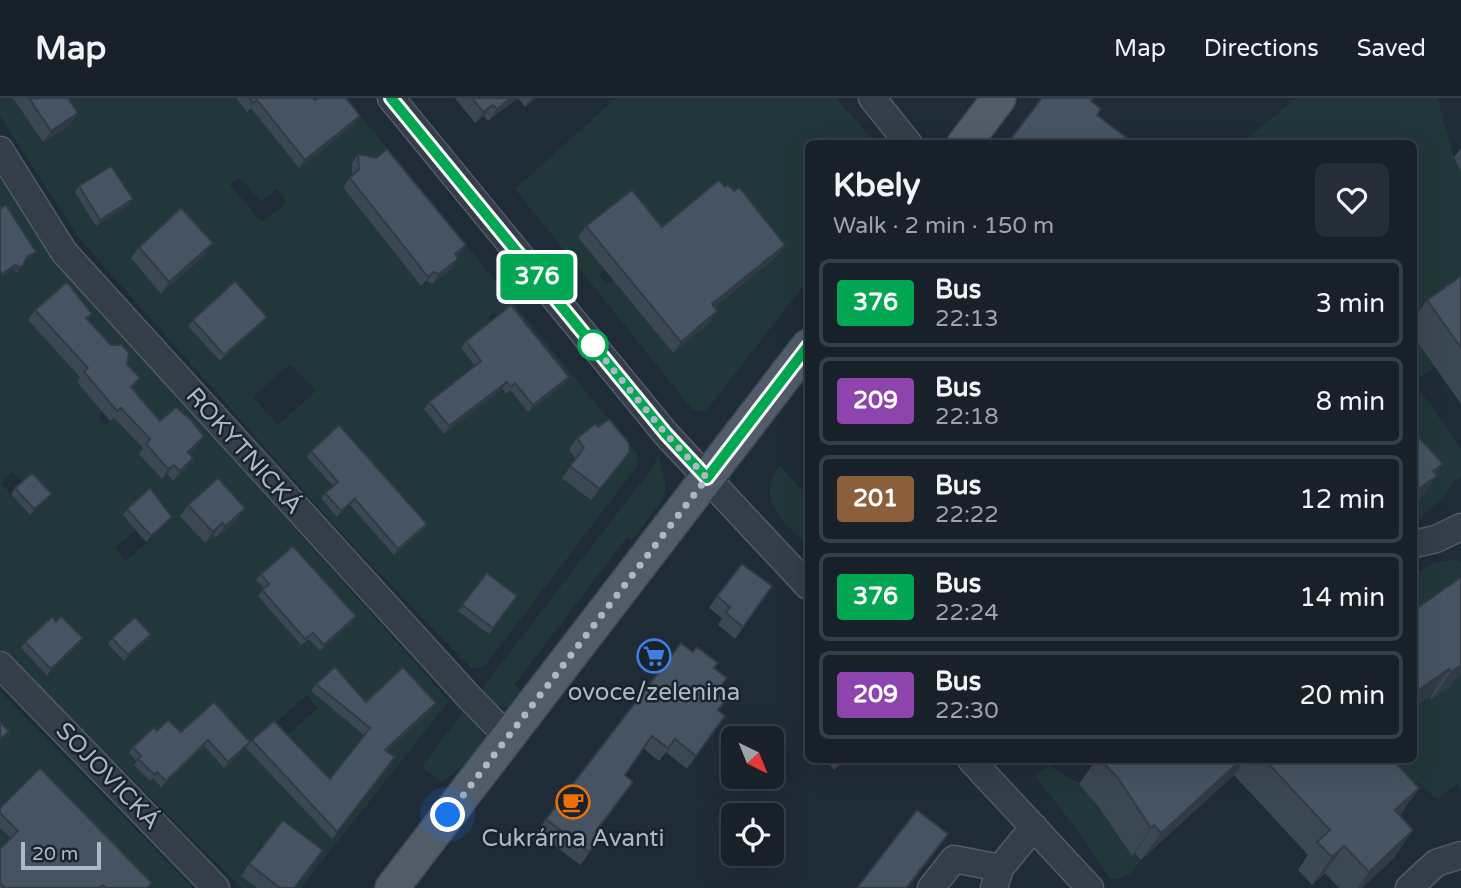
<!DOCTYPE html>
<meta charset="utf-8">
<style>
body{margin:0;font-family:"Varela Round",sans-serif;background:#252d36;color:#f1f3f6;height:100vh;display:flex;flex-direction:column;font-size:26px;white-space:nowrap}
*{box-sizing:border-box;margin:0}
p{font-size:23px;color:#9fa3a8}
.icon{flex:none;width:38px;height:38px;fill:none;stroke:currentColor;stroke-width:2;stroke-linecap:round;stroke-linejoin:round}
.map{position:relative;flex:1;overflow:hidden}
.side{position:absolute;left:805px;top:42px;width:612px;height:623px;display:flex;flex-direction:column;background:#18202a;border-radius:10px;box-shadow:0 7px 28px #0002,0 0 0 2px #363e47}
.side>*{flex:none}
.badge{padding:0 14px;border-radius:5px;font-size:24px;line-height:46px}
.needle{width:46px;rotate:137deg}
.tools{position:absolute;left:721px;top:628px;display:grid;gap:14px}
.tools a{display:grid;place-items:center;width:63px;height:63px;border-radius:10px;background:#18202a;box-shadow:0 7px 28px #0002,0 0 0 2px #363e47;font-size:35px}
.scale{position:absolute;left:21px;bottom:18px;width:80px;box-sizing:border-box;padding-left:7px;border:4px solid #aeb8c5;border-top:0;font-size:19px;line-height:24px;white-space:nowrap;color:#aeb8c5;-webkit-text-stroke:5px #19222d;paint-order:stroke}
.you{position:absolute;width:35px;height:35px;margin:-18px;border:5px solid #fff;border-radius:50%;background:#1a73e8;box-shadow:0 0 0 10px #1a73e833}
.map>.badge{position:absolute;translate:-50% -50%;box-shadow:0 0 0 4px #fff}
.round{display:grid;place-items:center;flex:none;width:74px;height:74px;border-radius:10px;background:#252d36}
.overview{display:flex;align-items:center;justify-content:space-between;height:119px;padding:0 28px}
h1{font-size:33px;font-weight:700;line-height:52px}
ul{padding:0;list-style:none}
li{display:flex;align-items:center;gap:21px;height:88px;margin:0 14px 10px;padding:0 14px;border:4px solid #363e47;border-radius:10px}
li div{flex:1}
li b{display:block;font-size:26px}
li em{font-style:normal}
li .badge{min-width:77px;font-weight:700;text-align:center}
header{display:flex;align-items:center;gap:42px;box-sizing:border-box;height:98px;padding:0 35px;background:#18202a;border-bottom:2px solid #363e47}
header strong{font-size:33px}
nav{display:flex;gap:38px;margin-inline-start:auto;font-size:24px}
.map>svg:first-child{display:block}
.green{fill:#223739;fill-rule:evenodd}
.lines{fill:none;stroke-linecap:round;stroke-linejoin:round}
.minor-casing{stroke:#515b66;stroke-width:29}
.major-casing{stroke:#3d4652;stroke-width:36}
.minor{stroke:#343d48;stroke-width:26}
.major{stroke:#525c68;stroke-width:33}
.wall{fill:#3c4754}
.shaded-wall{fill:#313a45}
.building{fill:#465362;stroke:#313a45;stroke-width:2}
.line-casing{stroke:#fff;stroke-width:16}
.line{stroke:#00a651;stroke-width:10}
.walk{stroke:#aeb8c5;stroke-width:7;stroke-dasharray:0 12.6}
.stop-dot{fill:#fff;stroke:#00a651;stroke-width:3.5}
.labels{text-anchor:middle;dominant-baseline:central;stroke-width:5;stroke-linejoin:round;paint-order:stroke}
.street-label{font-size:24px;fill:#aeb8c5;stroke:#19222d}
.poi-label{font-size:24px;fill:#aeb8c5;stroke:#19222d}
</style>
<header>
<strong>Map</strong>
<nav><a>Map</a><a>Directions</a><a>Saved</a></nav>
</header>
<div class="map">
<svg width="1461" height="790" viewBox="0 0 1461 790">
<rect width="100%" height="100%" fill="#202b38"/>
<path class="green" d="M0,0H14L43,44L76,22L68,10L52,0H346L637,356L638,367L484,569L471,570L346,440L79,140L0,18ZM239,79L261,103L277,91L287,104L262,124L230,87ZM410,122L430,183L421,188L385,142ZM204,157L162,196L131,160ZM494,215L499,220L528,314L510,292L506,296L476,270L492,226L488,220ZM290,266L316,293L278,327L253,299ZM569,352L614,373V374L602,389ZM334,390L422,432L352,406L337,419L321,402Z
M616,0H836L876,45L808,46V182L706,313L692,311L515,91ZM609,168L742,187H743L704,218L673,255L620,191L617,178L607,186L599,177Z
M1296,0H1437L1454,59L1461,74V193L1414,225V46H1241Z
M0,79L55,162L449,603L301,790H295L315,764L275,734L263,749L261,747L253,761L257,790H242L0,550V180L11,173L0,114ZM129,306L106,327L98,318L102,314L97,308ZM144,351L192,353V354L167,377ZM13,374L23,385L30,417L1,385ZM158,411L169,424L126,463L115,450L136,432L123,417ZM307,597L318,610L281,643L325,688L247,650Z
M1414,239L1435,268L1414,284Z
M1414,284L1461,351V379L1455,383L1443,400L1414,425V408L1417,406L1414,383Z
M658,356L666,388L663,401L633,441L627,439L515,586L520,592L509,609L495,608L480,593L653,369Z
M779,367L808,398V448C794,432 766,413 770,388C772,381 776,373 779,367Z
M1457,461L1461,464V493L1414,526V477L1435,464Z
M1461,577V691L1456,686L1438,702L1417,684H1393L1348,662H1414V610L1448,590L1447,587Z
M0,593L193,790H143L0,755Z
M464,613L484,636C482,656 455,673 441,685L422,668Z
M1049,667L1079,686L1098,708L1132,757L1135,755L1141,762L1131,775L1118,782L1110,780L1078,733L1035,678Z"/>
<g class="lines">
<defs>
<path id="minor" d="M391,0L666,336L808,488
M872,0L909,46
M0,52L64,154L469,599L508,639
M1414,446L1436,441L1461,429
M0,567L216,790
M971,662L1090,790
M931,790L954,761L1000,770
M994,790L1000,770L1034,729
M1409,790L1436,765L1461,757"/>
<path id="major" d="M964,46L999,0
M392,790L808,248"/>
</defs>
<use href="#minor" class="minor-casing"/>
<use href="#major" class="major-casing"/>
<use href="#minor" class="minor"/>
<use href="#major" class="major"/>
</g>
<path class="wall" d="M13,0H68L78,15L70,27L43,44Z
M236,0H313L354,27L299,70L251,10L247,14Z
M455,0H536L525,9L518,0L488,23L484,18L475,25Z
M1461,50V74L1454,59Z
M358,56L466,147L457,159L452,170L432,186L427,183L421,188L343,89L352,77V65Z
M79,88L129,107L96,128L75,94Z
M725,89L734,93L785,147L777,158L715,209L717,213L709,225L673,255L578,139L586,128L662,129Z
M213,145L205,157L161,196L131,160L139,149Z
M1461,178V306L1414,239V221L1427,202Z
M35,212L92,216L87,222L127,266L132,291L160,323L197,348L189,356L193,360L186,370L173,383L167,376L162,381L139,356L143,350L114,320L110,323L77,284L80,279L28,222Z
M193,222L262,225L220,263L188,228Z
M466,243L564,286L528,314L510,292L506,296L502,291L444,336L424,311L429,304L475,268L461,250Z
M598,329L629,355L591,402L562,380L576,361L569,352L577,340Z
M311,353L427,426L423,432L394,457L350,407L337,419L321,401L325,395L333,388L307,359Z
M15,390L52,396L47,401L30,417L11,396Z
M188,407L237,422L221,436L216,439L214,437L205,445L180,418Z
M127,411L172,419L168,424L146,444L123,417Z
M487,475L517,498L489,536L458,513Z
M261,476L352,524L320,553L309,541L301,547L258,498L264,490L256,482Z
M1461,479V577L1454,582L1449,589L1431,602L1430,599L1414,610V512Z
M772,488L735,541L718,527L722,520L709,510L717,498Z
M151,536L147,542L124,563L108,546L112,540Z
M83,540L79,546L47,577L21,550L25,544Z
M714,570L718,613L725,618L687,671L666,654L659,663L643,650L625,677L624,697L596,734L602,738L580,767L537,734L546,721Z
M316,586L366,604L431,613L387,653L390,666L332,741L246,650L252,642L330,681L364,637L311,593Z
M157,633L181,634L250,644L246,650L224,670L204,648L161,689L153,680L150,683L134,667L137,663L129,655L133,649Z
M825,662H846L834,672Z
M1096,662H1393L1400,718L1394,760L1362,790H1339L1325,775L1312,787L1298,772L1308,757L1234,677L1141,762L1135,755L1132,758L1098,708L1079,686Z
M0,710L152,785L148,790H0V751L11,740L0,730Z
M315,764L295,790H257L241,778L249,766Z"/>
<path class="shaded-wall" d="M511,0H518L488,23L497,11Z
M531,0H536L525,9Z
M493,7L484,18L475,25L483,14Z
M78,15L70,27L43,44L51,33Z
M360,18L354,27L299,70L305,62Z
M133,101L129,107L96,128L100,122Z
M213,145L205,157L161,196L169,184Z
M466,147L459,157L448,166L455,156Z
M785,147L777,158L704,218L712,206Z
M36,154L31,160L23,165L27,159Z
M458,161L452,170L432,186L439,176Z
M15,167L22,169L18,175L11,173L0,180L2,176Z
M434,174L427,183L421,188L428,179Z
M717,213L709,225L673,255L681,244Z
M267,219L262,225L220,263L224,257Z
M569,279L564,286L528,314L533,307Z
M507,284L502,291L444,336L449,328Z
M204,338L197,348L181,364L188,354Z
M193,360L186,370L173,383L180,373Z
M1443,366L1433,381L1437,378L1417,406L1414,408V394L1433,373Z
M174,367L167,376L162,381L168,371Z
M52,396L47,401L30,417L34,411Z
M355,401L350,407L337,419L341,413Z
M245,410L237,422L216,439L225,428Z
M172,419L168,424L146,444L151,438Z
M222,425L214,437L205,445L213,434Z
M427,426L423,432L394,457L398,451Z
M356,518L352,524L320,553L324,547Z
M151,536L147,542L124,563L128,557Z
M83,540L79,546L47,577L51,571Z
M1461,567V577L1454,582L1449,589L1431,602L1451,574Z
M1449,571L1430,599L1414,610V598L1417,593Z
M436,605L431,613L380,659L385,652Z
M208,642L204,648L161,689L166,683Z
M250,644L246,650L224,670L228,664Z
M1241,662H1246L1234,677L1141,762L1161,735Z
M1419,690L1400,718L1395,712Z
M1154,727L1135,755L1132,758L1151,730Z
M1413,732L1394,760L1362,790H1357L1369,774Z
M948,736L936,753L908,790H906Z
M1344,748L1325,775L1312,787L1332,759Z"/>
<path class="building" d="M29,0H68L78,15L51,33Z
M249,0H313L315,2L318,0H346L360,18L305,62L257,2L253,5Z
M472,0H511L497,11L493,7L483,14Z
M1042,0H1093L1091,3L1101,11L1097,17L1131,43L1129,46H1007Z
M387,51L466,147L455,156L458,161L439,176L434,174L428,179L350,80L359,71L358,56L376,60Z
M111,68L133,101L100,122L79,88Z
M719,82L725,89L728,87L734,93L739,89L785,147L712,206L717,213L681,244L586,128L632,92L662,129Z
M6,107L36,154L27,159L22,169L15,167L2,176L0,173V111Z
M181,110L213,145L169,184L139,149Z
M1461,178V250L1427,202Z
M235,183L267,219L224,257L193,222Z
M67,184L92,216L86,220L111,247H122L129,255L127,266L140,280L131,289L160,323L176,309L191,322L204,338L188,354L193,360L180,373L174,367L168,371L146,346L150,341L121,310L117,313L84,274L88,270L35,212Z
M511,207L569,279L533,307L515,285L511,289L507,284L449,328L429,304L481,263L466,243Z
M609,321L629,345V355L600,391L570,368L584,350L577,340L595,326L598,329Z
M339,327L427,426L398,451L355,401L341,413L325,395L338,384L311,353Z
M1414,334L1443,366L1433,373L1437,378L1414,394Z
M32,375L52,396L34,411L15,390Z
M218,380L245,410L229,425L225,428L222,425L213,434L188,407Z
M150,390L172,419L151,438L127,411Z
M293,448L356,518L324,547L313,535L305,541L262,492L269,486L261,476Z
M742,466L772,488L743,529L726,515L730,509L717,498Z
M487,475L517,498L493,530L462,507Z
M1461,479V567L1451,574L1449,571L1417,593L1414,590V512Z
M61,518L83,540L51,571L25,544L52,519L56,524Z
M135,519L151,536L128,557L112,540Z
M681,545L693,554L697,549L718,565L714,570L727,580L716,595L725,603L718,612L725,618L696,658L675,641L668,650L652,638L625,677L633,684L596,733L602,738L589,754L546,721Z
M335,569L366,604L403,569L436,605L385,652L395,659L337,734L252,642L274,623L330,681L370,630L316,586Z
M214,604L250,644L228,664L208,642L166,683L157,674L155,677L138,661L141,658L133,649L154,629L157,633L168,622L181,634Z
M0,624L9,633L0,642Z
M834,662H843L838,666Z
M1101,662H1241L1161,735L1154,727L1151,730L1118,680Z
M1265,662H1393L1419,690L1395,712L1413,732L1369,774L1344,748L1332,759L1317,744L1330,732Z
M40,670L152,785L147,790H106L103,787L99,790H5L0,785V751L18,733L0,715V710Z
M917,712L948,736L906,790H857Z
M283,722L323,752L294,790H280L249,766Z"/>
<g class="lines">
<defs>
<path id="line" d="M391,0L666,336L707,380L808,248"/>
</defs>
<use href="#line" class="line-casing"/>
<use href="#line" class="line"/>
<path class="walk" d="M448,717L707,380L666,336L593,247"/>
</g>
<defs>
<symbol id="supermarket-ring" viewBox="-11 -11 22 22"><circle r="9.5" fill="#19222d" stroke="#3f7fe0" stroke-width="1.5"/><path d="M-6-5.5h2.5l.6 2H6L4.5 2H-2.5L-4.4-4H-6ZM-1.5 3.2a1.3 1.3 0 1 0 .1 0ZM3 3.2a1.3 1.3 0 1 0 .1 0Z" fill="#3f7fe0"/></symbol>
<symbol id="cafe-ring" viewBox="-11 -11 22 22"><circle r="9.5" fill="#19222d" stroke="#e8710a" stroke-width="1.5"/><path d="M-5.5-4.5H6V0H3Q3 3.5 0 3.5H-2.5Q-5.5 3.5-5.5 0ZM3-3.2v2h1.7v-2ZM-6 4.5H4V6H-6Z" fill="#e8710a"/></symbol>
</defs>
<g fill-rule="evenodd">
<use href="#supermarket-ring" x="635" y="539" width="38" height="38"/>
<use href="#cafe-ring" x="554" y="685" width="38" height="38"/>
</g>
<circle class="stop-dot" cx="593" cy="247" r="14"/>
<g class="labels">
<g class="street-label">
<text transform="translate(244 353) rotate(48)">ROKYTNICKÁ</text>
<text transform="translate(108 678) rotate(46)">SOJOVICKÁ</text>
</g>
<g class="poi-label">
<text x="654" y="594">ovoce/zelenina</text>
<text x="573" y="740">Cukrárna Avanti</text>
</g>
</g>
</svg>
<div class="tools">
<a><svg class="needle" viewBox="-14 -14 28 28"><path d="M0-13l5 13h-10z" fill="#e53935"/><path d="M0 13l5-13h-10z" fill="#9fa3a8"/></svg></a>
<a><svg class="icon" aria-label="locate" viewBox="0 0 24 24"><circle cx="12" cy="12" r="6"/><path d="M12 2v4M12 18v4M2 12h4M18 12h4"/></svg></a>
</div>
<div class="scale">20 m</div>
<div class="you" style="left:448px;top:717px"></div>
<b class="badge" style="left:537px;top:179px;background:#00a651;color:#fff">376</b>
<section class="side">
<div class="overview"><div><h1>Kbely</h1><p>Walk · 2 min · 150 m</p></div><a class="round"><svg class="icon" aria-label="heart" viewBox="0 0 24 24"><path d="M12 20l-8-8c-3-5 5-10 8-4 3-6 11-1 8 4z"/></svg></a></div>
<ul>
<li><span class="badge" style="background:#00a651;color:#fff">376</span><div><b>Bus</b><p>22:13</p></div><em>3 min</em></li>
<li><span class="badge" style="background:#8e44ad;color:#fff">209</span><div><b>Bus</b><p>22:18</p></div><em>8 min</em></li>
<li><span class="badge" style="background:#8b5e3c;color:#fff">201</span><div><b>Bus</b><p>22:22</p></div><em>12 min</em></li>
<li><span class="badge" style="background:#00a651;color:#fff">376</span><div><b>Bus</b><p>22:24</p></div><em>14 min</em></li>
<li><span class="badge" style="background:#8e44ad;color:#fff">209</span><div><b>Bus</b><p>22:30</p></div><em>20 min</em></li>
</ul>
</section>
</div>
